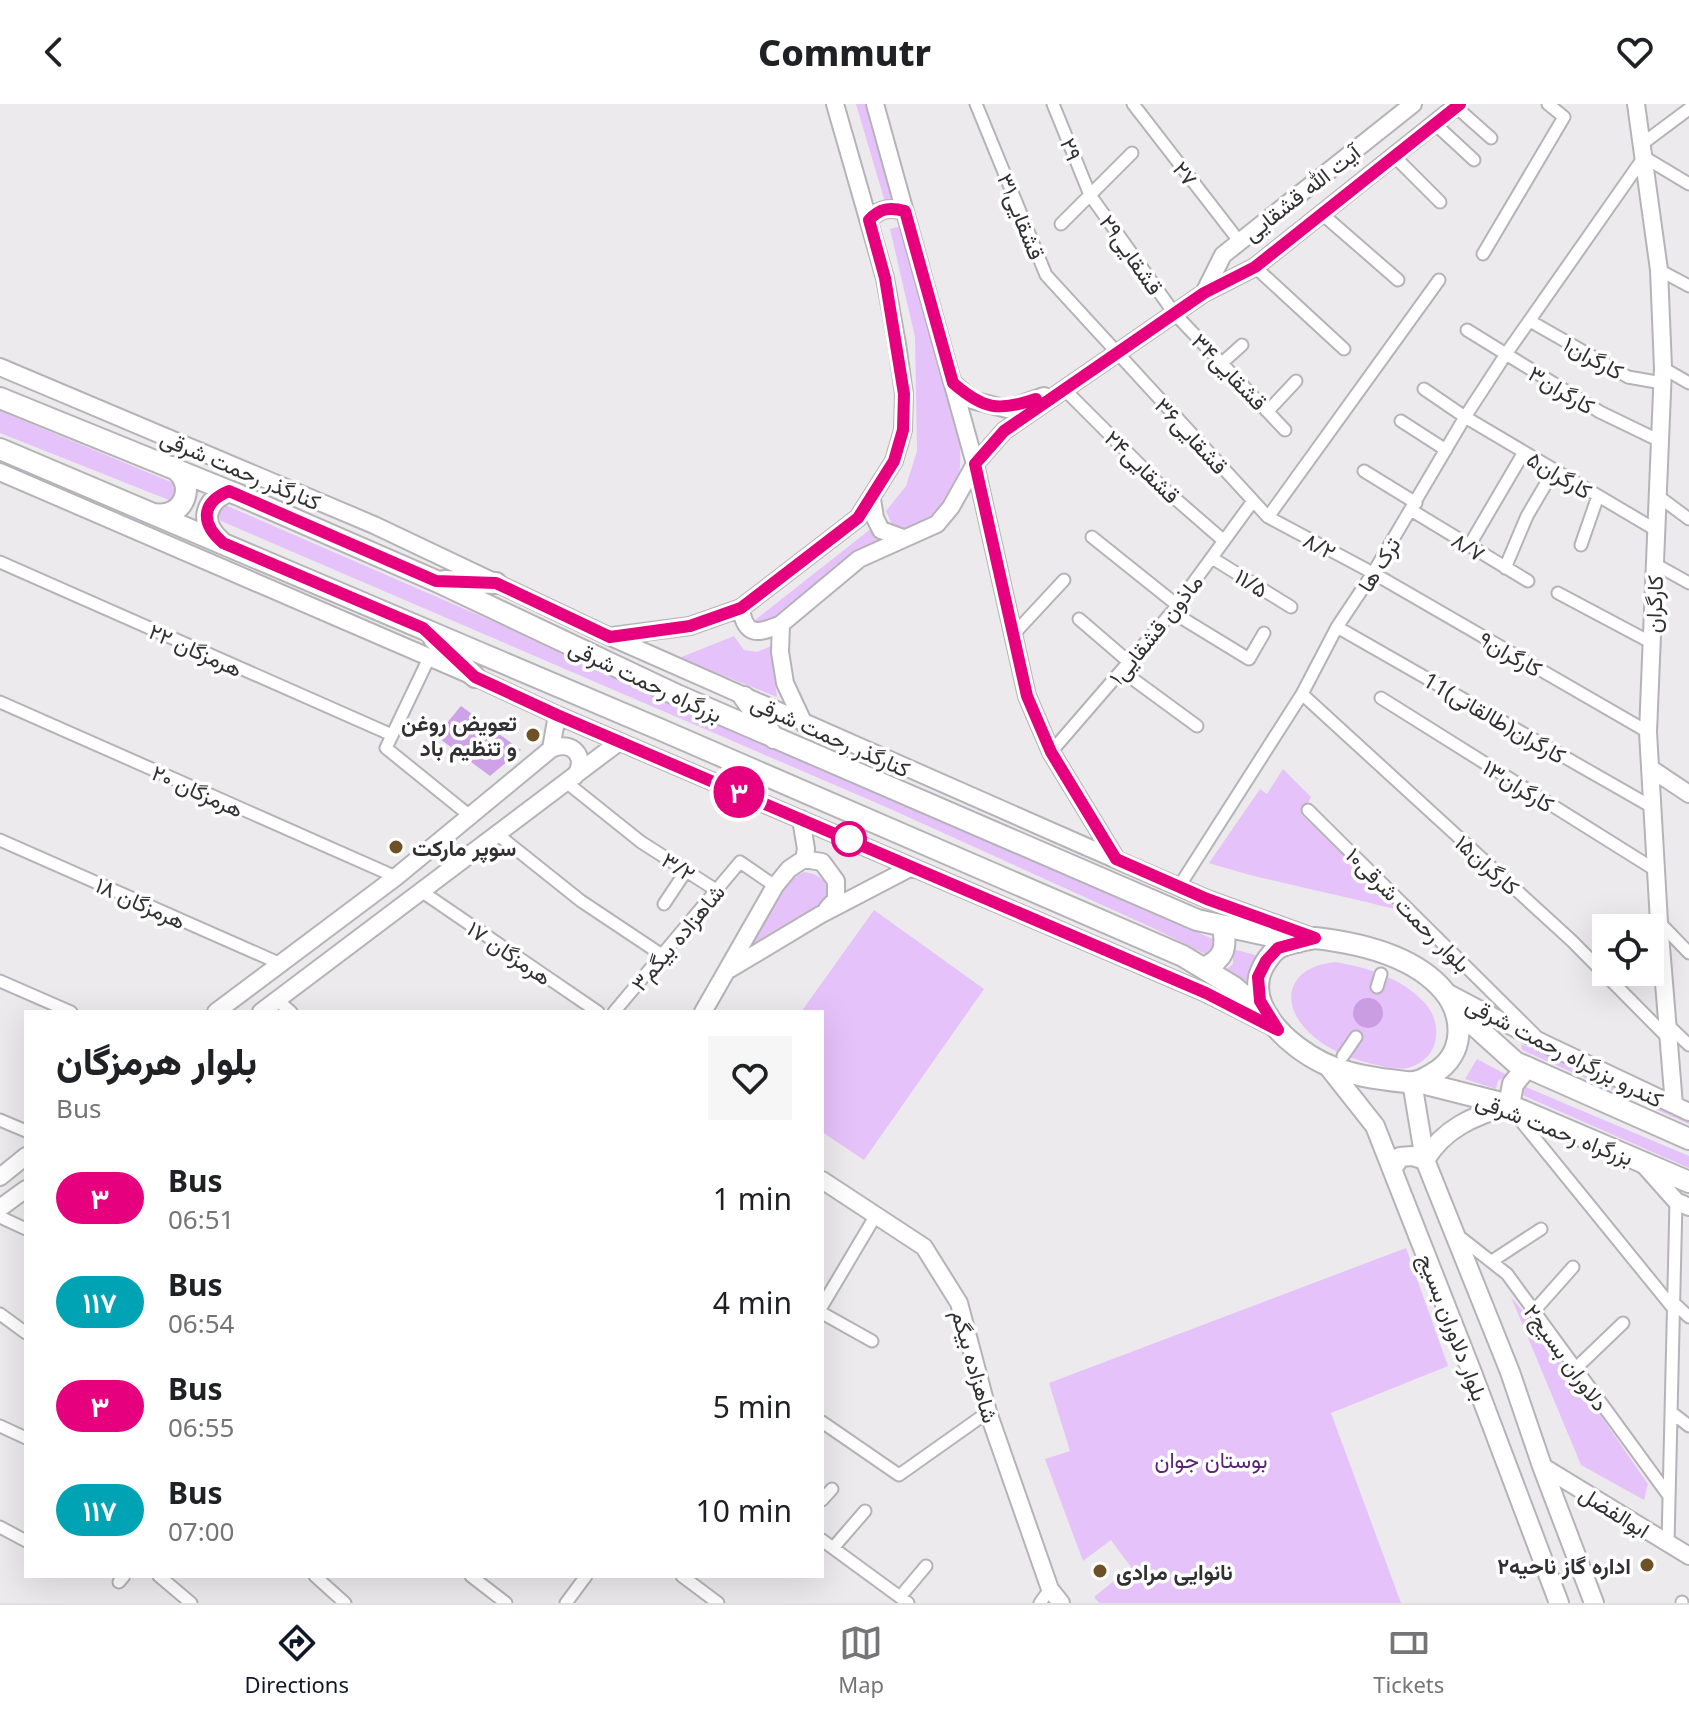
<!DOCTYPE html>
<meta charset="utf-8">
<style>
body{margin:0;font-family:"Noto Sans",Vazirmatn,sans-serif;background:#f6f6f6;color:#202124;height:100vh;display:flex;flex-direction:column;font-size:30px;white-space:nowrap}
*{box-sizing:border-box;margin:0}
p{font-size:26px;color:#757577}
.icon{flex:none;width:44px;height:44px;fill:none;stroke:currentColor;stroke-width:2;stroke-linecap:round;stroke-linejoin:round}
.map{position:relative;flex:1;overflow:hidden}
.drawer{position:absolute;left:24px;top:906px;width:800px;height:568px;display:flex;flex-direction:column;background:#fff;border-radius:0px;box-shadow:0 8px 32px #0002}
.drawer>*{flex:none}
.badge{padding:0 16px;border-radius:26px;font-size:28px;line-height:52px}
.tools{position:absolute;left:1592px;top:810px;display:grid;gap:16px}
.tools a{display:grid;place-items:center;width:72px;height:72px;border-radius:0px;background:#fff;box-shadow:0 8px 32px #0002;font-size:40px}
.map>.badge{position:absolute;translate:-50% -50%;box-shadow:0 0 0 4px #fff}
.round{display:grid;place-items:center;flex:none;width:84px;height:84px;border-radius:0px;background:#f6f6f6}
.overview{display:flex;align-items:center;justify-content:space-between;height:136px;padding:0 32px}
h1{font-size:38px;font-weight:800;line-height:60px}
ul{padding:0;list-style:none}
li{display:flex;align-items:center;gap:24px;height:104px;padding:0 32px}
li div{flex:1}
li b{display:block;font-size:30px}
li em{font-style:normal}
li .badge{min-width:88px;font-weight:700;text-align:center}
header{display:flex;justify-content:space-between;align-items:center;height:104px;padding:0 32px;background:#fff;font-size:36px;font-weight:800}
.tab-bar{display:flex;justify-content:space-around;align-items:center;height:112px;border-top:2px solid #e0e0e0;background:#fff;font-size:22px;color:#757577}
.tab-bar a{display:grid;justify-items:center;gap:4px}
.tab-bar .on{color:#111827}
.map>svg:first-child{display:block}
.green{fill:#e6c2fa}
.forest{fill:#cea2e7}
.water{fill:#ca9de2}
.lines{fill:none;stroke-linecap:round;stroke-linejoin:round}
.street-casing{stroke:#b5b3b7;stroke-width:15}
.secondary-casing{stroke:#b5b3b7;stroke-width:20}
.primary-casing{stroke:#b5b3b7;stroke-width:22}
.highway-casing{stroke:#b5b3b7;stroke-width:24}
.street{stroke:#fff;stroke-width:11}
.secondary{stroke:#fff;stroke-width:16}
.primary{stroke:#fff;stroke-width:18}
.highway{stroke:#fff;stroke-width:20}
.line-casing{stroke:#fff;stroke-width:18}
.line{stroke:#e6007e;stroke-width:12}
.poi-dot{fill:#705126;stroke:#fff;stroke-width:3}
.stop-dot{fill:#fff;stroke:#e6007e;stroke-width:4}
.labels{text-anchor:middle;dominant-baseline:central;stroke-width:7;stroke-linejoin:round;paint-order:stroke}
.street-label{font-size:22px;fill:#313032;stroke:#fff}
.poi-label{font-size:22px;font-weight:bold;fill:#313032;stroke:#fff;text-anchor:end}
.park-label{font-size:22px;fill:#5a2373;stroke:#fff}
</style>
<header><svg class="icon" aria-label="back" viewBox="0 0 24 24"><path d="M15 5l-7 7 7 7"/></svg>Commutr<svg class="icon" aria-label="heart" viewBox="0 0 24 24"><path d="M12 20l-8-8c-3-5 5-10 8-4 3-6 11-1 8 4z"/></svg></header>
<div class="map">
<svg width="1689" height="1499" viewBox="0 0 1689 1499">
<rect width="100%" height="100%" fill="#eceaed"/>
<path class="green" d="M856,0H867L894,95L885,98Z
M901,122L960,338C960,348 961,360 959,370C953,401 925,430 893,423L886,407L906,382L917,347L915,233L890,125Z
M0,307L171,378L178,384L174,398L0,329Z
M223,400L888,689L1215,836L1217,843L1209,852L1155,825L886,703L221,417L217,407Z
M872,424L881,436L840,462L784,509L758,521L755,516Z
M734,532L744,546L757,548L776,540L774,569L777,593L679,554Z
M1283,665L1311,693L1302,711L1402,807C1338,790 1272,779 1209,759L1260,685L1267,690Z
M804,768C820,771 827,775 828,791C811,819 771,834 744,850C760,823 775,782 804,768Z
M874,806L984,885L864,1056L822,1028V908H801Z
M1233,845L1259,852L1246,877L1227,865L1233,860Z
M1335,858C1367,863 1401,874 1424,898C1443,918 1441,953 1411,963C1403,966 1389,964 1381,962C1355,956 1335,950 1314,933C1277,902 1286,863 1335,858Z
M1521,940L1689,1015V1020L1522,946Z
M1477,955L1507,971L1498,977L1496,985L1465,975Z
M1521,981L1689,1052V1064L1518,989Z
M1406,1144L1448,1262L1331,1309L1401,1499H1099L1094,1493L1131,1463L1111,1436L1083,1457L1045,1355L1070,1347L1049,1279Z
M1511,1193L1560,1252L1643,1373L1648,1380L1644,1396L1581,1361Z"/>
<path class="forest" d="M461,602L521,646L490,672L436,632Z"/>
<path class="water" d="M1353 909a15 15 0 1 1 30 0a15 15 0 1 1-30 0Z"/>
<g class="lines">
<defs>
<path id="street" d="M976,0L1046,171L1268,413L1373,469L1648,628
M1053,0L1090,91L1174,209L1285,326
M1133,0L1239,137
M1456,3L1491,34
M1434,19L1474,56
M1642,40L1689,5
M1393,51L1440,98
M1321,109L1398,176
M1061,120L1132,49
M1483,150L1564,13L1548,0
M1255,163L1344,245
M1659,166L1689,182
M1530,217L1628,273L1662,279
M1467,226L1600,308L1660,337
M1223,258L1242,241
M1663,264L1689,279
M1064,285L1163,384L1224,437
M1424,285L1465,313L1656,426
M1268,307L1296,277
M1401,317L1446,346
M1364,367L1416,399
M1658,392L1689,415
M1411,406L1528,477
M1268,413L1439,176
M1092,433L1177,501
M1581,441L1598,392
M1469,442L1524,348
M1212,454L1291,503
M0,458L392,631
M1655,460L1689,479
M1505,464L1527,412L1554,366
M1558,489L1652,539
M1172,508L1249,555L1264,529
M1079,515L1129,558
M1337,523L1652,703
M1012,532L1064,476
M429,554L386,644L470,712
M1122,567L1197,622
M1302,590L1572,837L1669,935
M1381,594L1657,767
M0,598L396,773
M1051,648L1172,508L1253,397
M566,678L641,738L716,786
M1308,706L1535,931
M497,730L581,797L662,851
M0,736L281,860
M1180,781L1302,590L1337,523L1373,469L1465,313L1506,250L1644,53L1689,80
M421,787L598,908
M664,800L686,767
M1659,818L1689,849
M0,877L71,908
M1377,883L1381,870
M277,896L291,908
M614,908L740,758L775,782
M1668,921L1689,941
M1343,952L1356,933
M1512,1006L1673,1204
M0,1016L26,1027
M0,1113L26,1125
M1456,1130L1507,1170L1669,1392
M1492,1157L1541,1125
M1673,1198L1689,1213
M822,1202L876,1111
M1534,1207L1573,1163
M822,1209L872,1237
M0,1210L26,1229
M1575,1265L1623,1219
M1671,1308L1689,1322
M822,1318L899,1371L988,1308
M0,1322L26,1334
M822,1396L832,1385
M0,1423L26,1437
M822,1436L908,1499
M1668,1439L1676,1097
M833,1444L865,1407
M159,1472L191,1499
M315,1472L345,1499
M471,1472L506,1499
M682,1472L718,1499
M119,1478L124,1472
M900,1493L926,1462
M1682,1498V1499
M566,1499L586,1472
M1040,1499L1050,1485"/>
<path id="secondary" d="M875,0L975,360L1027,592L1051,648L1116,755
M1636,0L1659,166L1663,264L1648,628L1659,818L1674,1001
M869,116C880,104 890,103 905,107
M1204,189L1223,151L1413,0
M0,263L374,421L606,531L1087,743L1207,795L1315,834
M953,279L972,296L1007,305L1044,292
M0,368L475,573L557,611L1206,889L1273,923
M872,395L875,414L881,426L903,434
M741,504C745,533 758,530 781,520
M613,532L690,522L741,504L858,414L894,357L903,326L904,290L897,240L885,174L835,0
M804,620L785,579L780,548L781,520L859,455L937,420L951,403L975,360L1004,327L1204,189L1255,163L1459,0
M551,645C572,635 588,653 575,672
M1650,664L1689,690
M804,755L822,758L836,777V795L827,805
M730,865L820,811L912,763
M1443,886L1543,939L1689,1008
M216,908L396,773L551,645L557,611
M261,908L619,638
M703,908L775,782L789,765L804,755L806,745L801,715
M1644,1061L1676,1097L1689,1103
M0,1073L26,1052
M822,1076L924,1143L959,1199L988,1308L1050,1485L1061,1499
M0,1104L26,1085
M1542,1362L1689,1452"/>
<path id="primary" d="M1326,960L1375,1022L1471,1266L1559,1499
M1412,978L1425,1056L1510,1268L1542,1362L1594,1499
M1393,1064L1400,1053L1412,1052L1425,1056C1444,1024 1474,1012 1509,1001"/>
<path id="highway" d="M0,294L241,392L436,477L679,592L1197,816L1298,838
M0,345L666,628L1183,852L1234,883L1268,912
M155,410C185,415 198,378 172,363
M220,437C199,418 205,397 229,387L239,391
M444,477L496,479
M434,535L475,573
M744,593L774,634
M1315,834C1359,839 1413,851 1443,886C1465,912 1465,951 1434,969C1424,975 1418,979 1406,978C1377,975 1349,971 1323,959C1290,943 1241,901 1264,861C1268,854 1273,847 1280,843C1291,838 1304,836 1315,834Z
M1204,864C1224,855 1227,844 1223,823
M1454,903L1515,958L1689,1035
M1418,978L1509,1001L1689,1078
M1509,1001L1513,980L1527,963"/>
</defs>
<use href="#street" class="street-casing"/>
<use href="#secondary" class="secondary-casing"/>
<use href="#primary" class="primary-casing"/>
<use href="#highway" class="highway-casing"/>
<use href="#street" class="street"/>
<use href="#secondary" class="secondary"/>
<use href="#primary" class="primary"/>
<use href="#highway" class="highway"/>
</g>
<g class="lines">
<defs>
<path id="line" d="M1036,295C998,308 983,305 953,279L905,107C890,103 880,104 869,116L885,174L904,290L903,326L894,357L858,414L741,504L690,522L610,533L496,479L436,477L229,387C200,399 201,420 223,439L423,524L475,573L557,611L1206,889L1278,926L1260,897L1258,873L1266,857L1278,844L1315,834L1207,795L1116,755L1051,648L1027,592L975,360L1004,327L1204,189L1255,163L1460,0"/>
</defs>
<use href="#line" class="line-casing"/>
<use href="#line" class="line"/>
</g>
<g class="poi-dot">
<circle cx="533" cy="631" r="8"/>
<circle cx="396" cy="743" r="8"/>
<circle cx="1647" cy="1461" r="8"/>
<circle cx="1100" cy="1467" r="8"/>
</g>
<circle class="stop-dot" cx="849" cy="735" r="16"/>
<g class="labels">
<g class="street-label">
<text transform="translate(1072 45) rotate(68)">۲۹</text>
<text transform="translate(1186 69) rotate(52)">۲۷</text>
<text transform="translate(1301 88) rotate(-38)">آیت الله قشقایی</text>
<text transform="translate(1022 112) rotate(68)">۳۱قشقایی</text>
<text transform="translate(1132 150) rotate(55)">قشقایی۲۹</text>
<text transform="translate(1594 253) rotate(29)">۱کارگران</text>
<text transform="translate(1230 267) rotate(46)">قشقایی۳۴</text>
<text transform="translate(1562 285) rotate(31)">کارگران۳</text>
<text transform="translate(1192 331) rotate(47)">قشقایی۳۶</text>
<text transform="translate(1143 362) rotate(44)">قشقایی۲۴</text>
<text transform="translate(241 365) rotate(23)">کنارگذر رحمت شرقی</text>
<text transform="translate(1560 370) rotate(31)">کارگران۵</text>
<text transform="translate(1320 441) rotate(28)">۸/۲</text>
<text transform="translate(1469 442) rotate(32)">۸/۷</text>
<text transform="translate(1378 460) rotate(-58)">ترک ها</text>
<text transform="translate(1252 478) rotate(32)">۱۱/۵</text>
<text transform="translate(1653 500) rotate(-88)">کارگران</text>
<text transform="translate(1155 525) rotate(-51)">ماذون قشقایی۱</text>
<text transform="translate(196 545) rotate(24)">هرمزگان ۲۲</text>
<text transform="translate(1511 549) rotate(30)">کارگران۹</text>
<text transform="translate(646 576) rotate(25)">بزرگراه رحمت شرقی</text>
<text transform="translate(1495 613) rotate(30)">11کارگران(طالقانی)</text>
<text transform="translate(831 631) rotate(24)">کنارگذر رحمت شرقی</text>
<text transform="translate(1519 681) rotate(32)">کارگران۱۳</text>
<text transform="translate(198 686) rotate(24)">هرمزگان ۲۰</text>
<text transform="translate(1488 760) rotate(42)">۱۵کارگران</text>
<text transform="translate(679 762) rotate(33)">۳/۲</text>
<text transform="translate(141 798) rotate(24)">هرمزگان ۱۸</text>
<text transform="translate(1409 805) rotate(45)">۱۰بلوار رحمت شرقی</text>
<text transform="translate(677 833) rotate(-50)">۳شاهزاده بیگم</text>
<text transform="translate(510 848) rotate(34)">هرمزگان ۱۷</text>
<text transform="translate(1565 947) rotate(27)">کندرو بزرگراه رحمت شرقی</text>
<text transform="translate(1555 1024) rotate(21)">بزرگراه رحمت شرقی</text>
<text transform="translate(1454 1223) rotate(69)">بلوار دلاوران بسیج</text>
<text transform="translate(1567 1253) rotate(54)">دلاوران بسیج۲</text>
<text transform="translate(976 1262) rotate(74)">شاهزاده بیگم</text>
<text transform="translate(1615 1407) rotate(32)">ابوالفضل</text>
</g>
<g class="poi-label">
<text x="517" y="618">تعویض روغن<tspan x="517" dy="25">و تنظیم باد</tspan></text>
<text x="412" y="743" text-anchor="start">سوپر مارکت</text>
<text x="1631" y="1461">اداره گاز ناحیه۲</text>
<text x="1116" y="1467" text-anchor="start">نانوایی مرادی</text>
</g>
<g class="park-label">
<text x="1211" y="1355">بوستان جوان</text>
</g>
</g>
</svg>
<div class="tools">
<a><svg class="icon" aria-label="locate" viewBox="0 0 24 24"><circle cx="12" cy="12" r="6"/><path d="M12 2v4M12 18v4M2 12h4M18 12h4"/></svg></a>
</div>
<b class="badge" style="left:739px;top:688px;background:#e6007e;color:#fff">۳</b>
<section class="drawer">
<div class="overview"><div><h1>بلوار هرمزگان</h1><p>Bus</p></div><a class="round"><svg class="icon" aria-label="heart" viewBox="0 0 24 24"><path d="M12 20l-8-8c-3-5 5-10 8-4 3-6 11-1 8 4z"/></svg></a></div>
<ul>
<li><span class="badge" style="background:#e6007e;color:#fff">۳</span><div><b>Bus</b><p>06:51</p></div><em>1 min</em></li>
<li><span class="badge" style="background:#00a3b4;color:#fff">۱۱۷</span><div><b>Bus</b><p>06:54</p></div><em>4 min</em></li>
<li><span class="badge" style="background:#e6007e;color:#fff">۳</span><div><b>Bus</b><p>06:55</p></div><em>5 min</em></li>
<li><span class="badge" style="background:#00a3b4;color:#fff">۱۱۷</span><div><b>Bus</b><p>07:00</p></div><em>10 min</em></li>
</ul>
</section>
</div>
<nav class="tab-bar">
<a class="on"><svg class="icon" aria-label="directions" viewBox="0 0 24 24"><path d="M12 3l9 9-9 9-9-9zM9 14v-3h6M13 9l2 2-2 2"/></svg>Directions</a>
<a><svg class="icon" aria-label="map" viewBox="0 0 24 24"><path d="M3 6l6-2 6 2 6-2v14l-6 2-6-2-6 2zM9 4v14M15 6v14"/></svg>Map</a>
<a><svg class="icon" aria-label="tickets" viewBox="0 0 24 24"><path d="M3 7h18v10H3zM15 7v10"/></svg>Tickets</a>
</nav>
